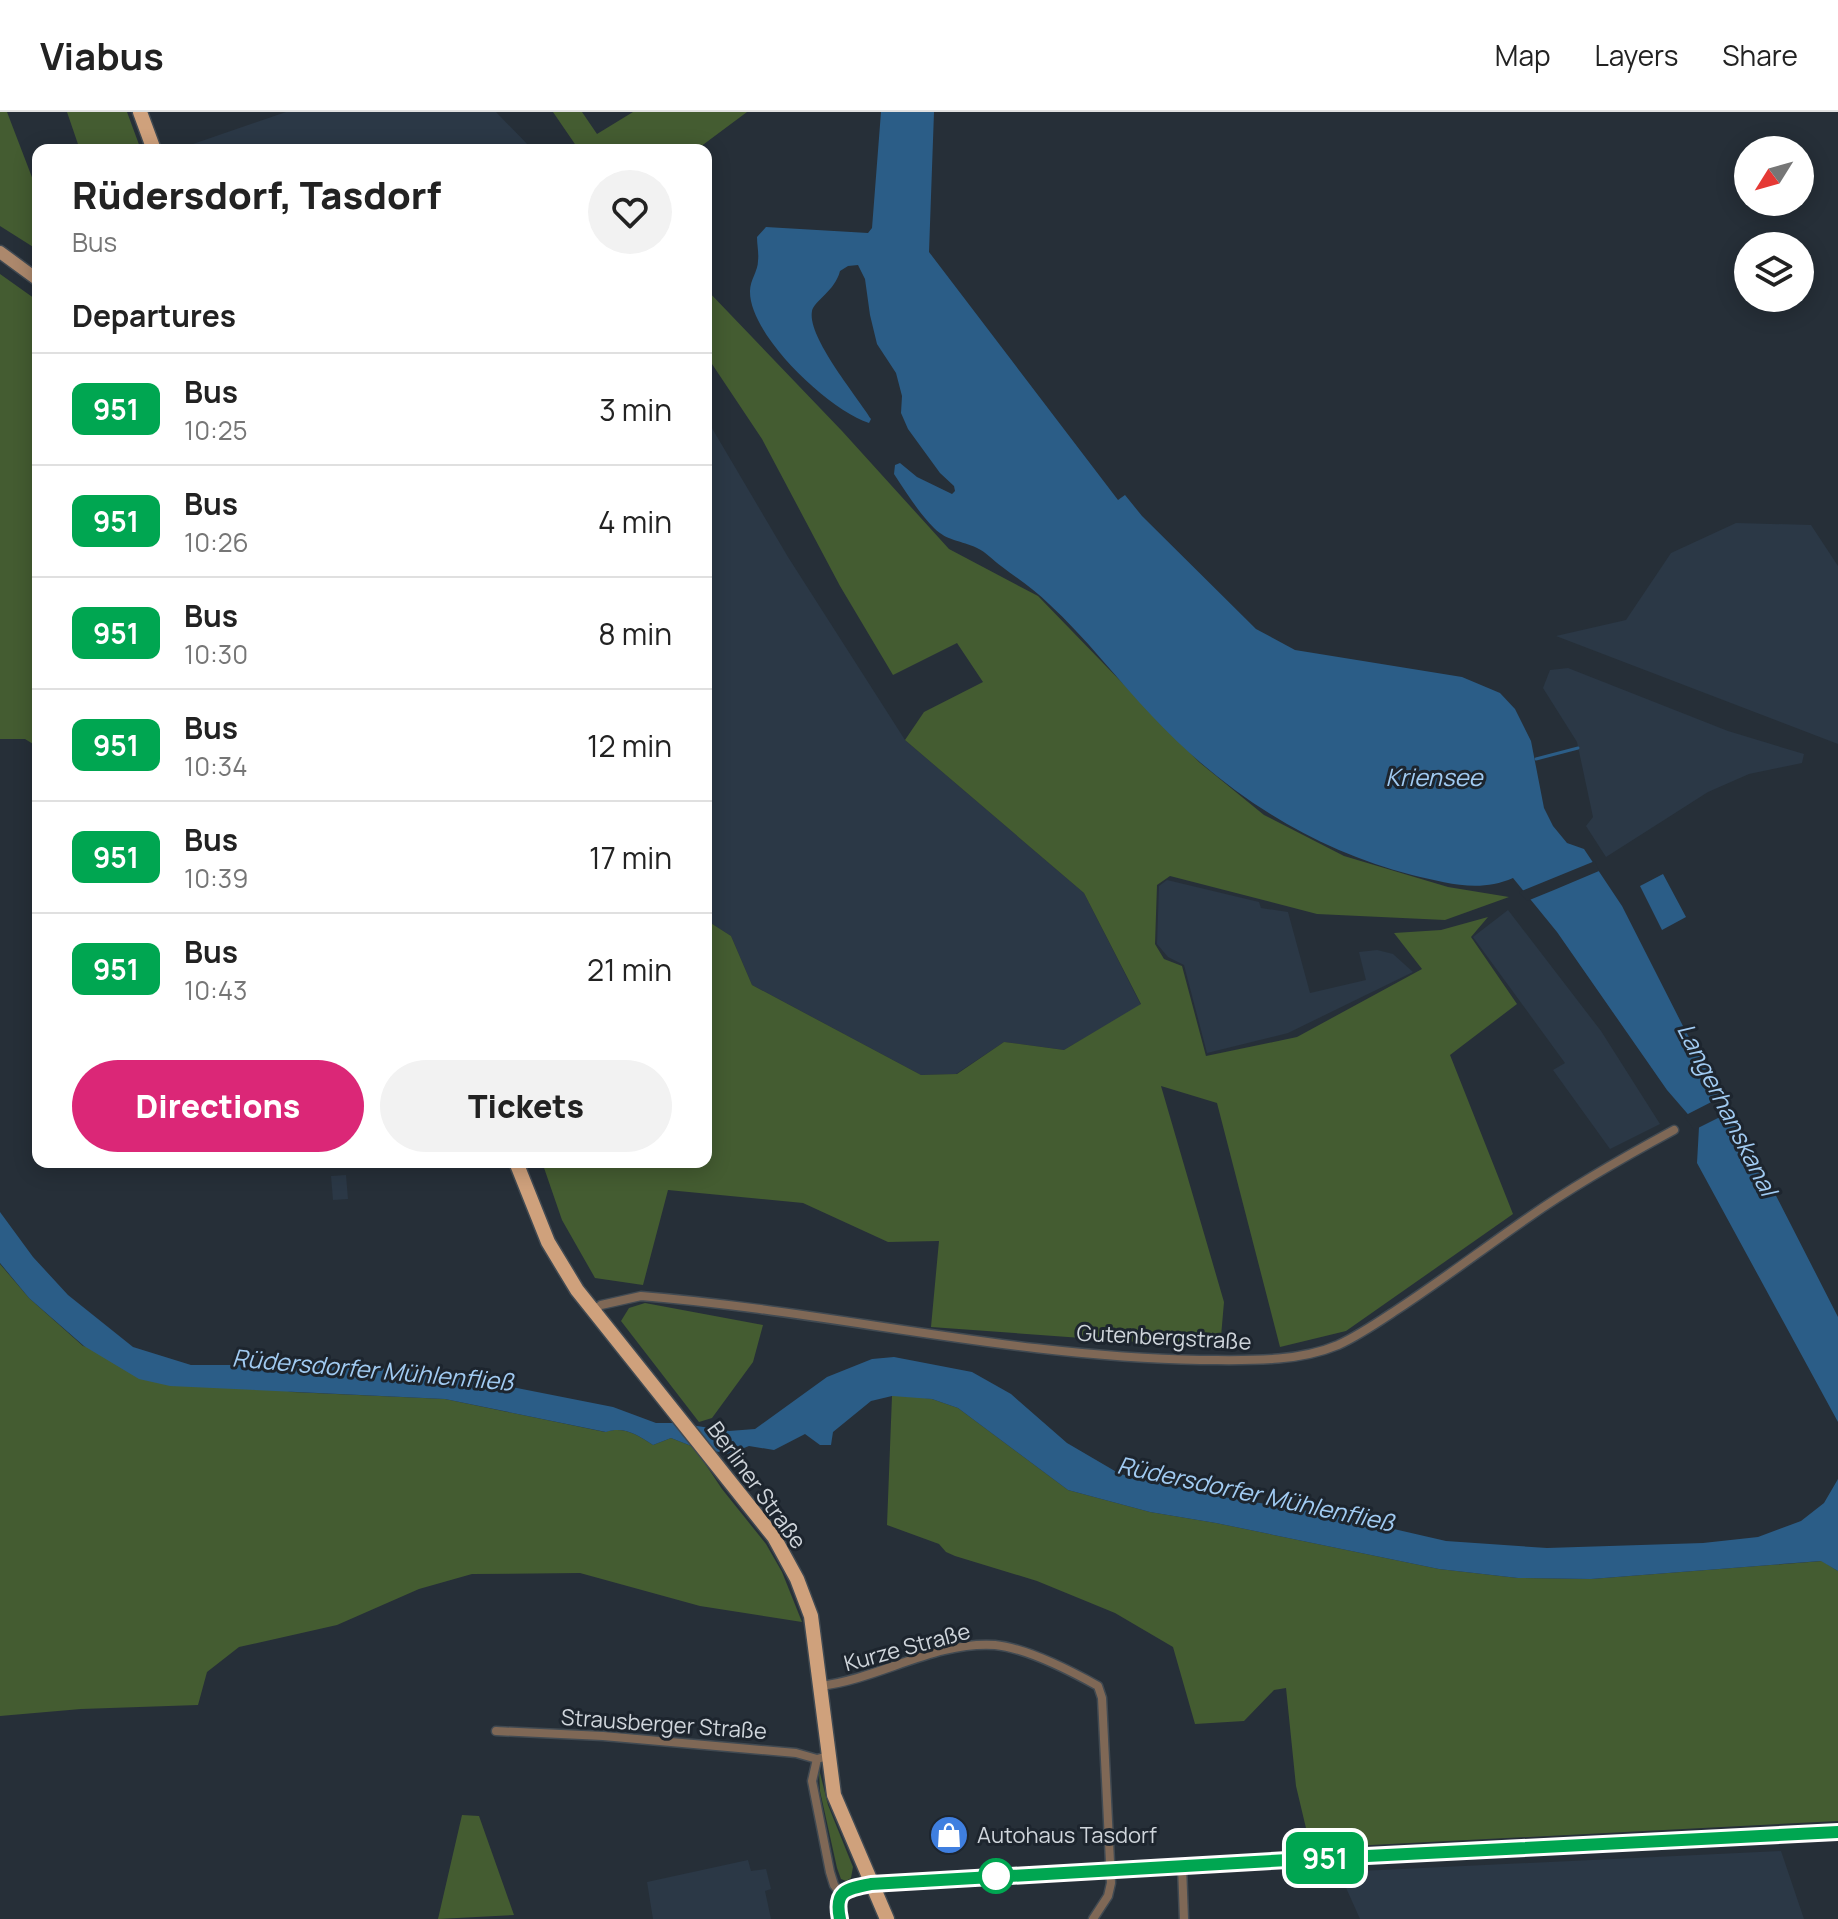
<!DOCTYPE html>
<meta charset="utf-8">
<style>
body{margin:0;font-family:Manrope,sans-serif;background:#f2f2f2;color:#222;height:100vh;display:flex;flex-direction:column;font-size:30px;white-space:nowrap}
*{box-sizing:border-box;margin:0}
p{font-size:26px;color:#767676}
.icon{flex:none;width:44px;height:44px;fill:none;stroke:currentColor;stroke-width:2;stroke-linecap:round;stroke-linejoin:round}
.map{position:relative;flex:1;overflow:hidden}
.panel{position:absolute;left:32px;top:32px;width:680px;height:1024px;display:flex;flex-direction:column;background:#fff;border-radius:16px;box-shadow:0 4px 20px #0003}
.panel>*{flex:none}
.badge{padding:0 16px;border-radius:12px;font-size:28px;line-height:52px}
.needle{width:52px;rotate:233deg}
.buttons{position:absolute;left:1734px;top:24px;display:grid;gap:16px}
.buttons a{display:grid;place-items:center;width:80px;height:80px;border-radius:50%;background:#fff;box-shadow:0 4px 20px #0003;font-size:40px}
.map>.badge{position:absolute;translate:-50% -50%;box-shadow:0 0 0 4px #fff}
h2{padding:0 40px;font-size:30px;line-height:72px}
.round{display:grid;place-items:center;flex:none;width:84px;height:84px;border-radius:42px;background:#f2f2f2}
.summary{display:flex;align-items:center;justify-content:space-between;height:136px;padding:0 40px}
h1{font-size:38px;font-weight:800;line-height:60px}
.action{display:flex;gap:16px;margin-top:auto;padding:16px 40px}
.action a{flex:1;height:92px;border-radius:48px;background:#db2777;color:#fff;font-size:32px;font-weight:800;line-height:92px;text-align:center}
.action a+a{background:#f2f2f2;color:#222}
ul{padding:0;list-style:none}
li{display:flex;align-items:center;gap:24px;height:112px;padding:0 40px;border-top:2px solid #e0e0e0}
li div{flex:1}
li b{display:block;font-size:30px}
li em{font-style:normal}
li .badge{min-width:88px;font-weight:700;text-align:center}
header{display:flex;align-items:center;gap:48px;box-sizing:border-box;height:112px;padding:0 40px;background:#fff;border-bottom:2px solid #e0e0e0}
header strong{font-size:38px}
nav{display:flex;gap:44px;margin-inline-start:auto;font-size:28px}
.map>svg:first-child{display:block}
.built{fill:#2b3846}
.green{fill:#445c31}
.water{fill:#2b5d87}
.pier{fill:#262f38}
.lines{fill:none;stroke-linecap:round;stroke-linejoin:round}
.stream{stroke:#2b5d87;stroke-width:3}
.street-casing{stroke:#414a52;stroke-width:11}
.secondary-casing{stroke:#414a52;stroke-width:15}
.primary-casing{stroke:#414a52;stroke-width:17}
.street{stroke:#7f6856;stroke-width:8}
.secondary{stroke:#ac886c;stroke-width:12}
.primary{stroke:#cfa17c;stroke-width:14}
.line-casing{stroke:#fff;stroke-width:18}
.line{stroke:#00a651;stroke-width:12}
.stop-dot{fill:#fff;stroke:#00a651;stroke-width:4}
.labels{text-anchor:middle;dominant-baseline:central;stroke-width:6;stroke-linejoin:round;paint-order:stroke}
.street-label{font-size:22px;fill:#cfd5db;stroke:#1d252e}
.poi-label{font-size:22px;fill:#cfd5db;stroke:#1d252e;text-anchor:start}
.water-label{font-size:24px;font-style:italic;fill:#a1cbf2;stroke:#1d252e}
</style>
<header>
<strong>Viabus</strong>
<nav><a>Map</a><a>Layers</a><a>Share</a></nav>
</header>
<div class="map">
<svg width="1838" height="1807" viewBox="0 0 1838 1807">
<rect width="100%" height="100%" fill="#262f38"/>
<path class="built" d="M286,0H496L533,38H195L193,32Z
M706,306L788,445L905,628L1084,781L1141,893L1064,938L1004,930L956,962L921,963L752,873L731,824L706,808Z
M1736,411L1811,413L1838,454V632L1556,524L1626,508L1671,441Z
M1568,556L1728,619L1804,642L1802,651L1749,662L1708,680L1606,745L1586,714L1593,705L1577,630L1543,576L1550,558Z
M1167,768L1259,790L1261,796L1288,800L1310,881L1366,868L1359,840L1377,838L1393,842L1413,860L1288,921L1207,941L1184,853L1168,845L1157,832L1159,774Z
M1508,798L1601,919L1660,1012L1610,1037L1553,958L1565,951L1473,825Z
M346,1063L348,1087L333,1088L331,1064Z
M1781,1739L1804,1807H1360L1339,1760Z
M748,1748L751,1759L766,1757L771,1777L765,1779L771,1807H653L647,1770Z"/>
<path class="green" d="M0,0H7L38,81V138L0,114Z
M67,0H127L141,38H80Z
M553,0H582L597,22L633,0H747L696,38H579Z
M0,162L38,189V635L25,627H0Z
M706,177L842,319L949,437L1038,484L1199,650L1264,703L1344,744L1448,775L1509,785L1445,808L1317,802L1170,764L1157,773L1155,832L1164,847L1182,854L1206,944L1297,925L1422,857L1394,821L1441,818L1488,805L1471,825L1517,892L1450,943L1513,1102L1346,1219L1280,1235L1217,991L1161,974L1224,1190L1220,1236L931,1215L939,1129L888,1130L803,1091L668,1078L643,1173L595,1166L562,1108L542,1050H706V808L731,824L752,873L921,963L957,962L1004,930L1064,938L1141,892L1084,781L905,628L924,600L983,570L957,531L893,563L840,474L762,327L706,243Z
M0,1152L29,1186L83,1234L292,1280L445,1287L605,1320C625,1314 637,1323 653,1333L671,1326L694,1335L722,1377L766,1432L782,1460L802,1510L700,1494L580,1461L472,1462L419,1477L337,1513L239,1535L207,1560L198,1593L81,1597L0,1604Z
M645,1191L763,1213L753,1250L712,1306L699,1310L621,1209L629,1196Z
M904,1283L932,1287L958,1296L1068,1378L1150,1400L1216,1411L1439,1457L1518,1466L1591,1467L1822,1449L1838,1459V1709L1332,1735L1331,1732L1310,1733L1296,1674L1286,1576L1274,1578L1244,1609L1195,1612L1173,1535L1115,1501L1037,1469L955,1444L946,1440L939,1432L887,1413L892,1284Z
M819,1657L828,1693L853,1755L851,1766L846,1769L841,1767L837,1756L820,1679Z
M462,1703L479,1704L514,1803L438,1807Z"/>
<path class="water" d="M881,0H934L929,140L1118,388L1125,383L1142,404L1256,517L1295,538L1462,565L1500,581L1515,597L1531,629L1544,696L1553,714L1567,731L1584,737L1622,794L1686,920L1742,1017L1838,1205V1310L1697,1051L1699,1015L1667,978L1557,820L1513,766C1479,781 1447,771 1412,763C1311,737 1223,680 1152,604C1117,567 1086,526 1049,492C1034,477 1018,467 1001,454C994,449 986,440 977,436C961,428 948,430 934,416C918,400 906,380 894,362L895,353L900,351L917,365L952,382L955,379L954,374L940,361L908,317L901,301L902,284L896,261L877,232L870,203L865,167L858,153L848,154L840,159C835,179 814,189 812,199C807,225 857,284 871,307L869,311C829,298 749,223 750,179C750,168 758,159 758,149C759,141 757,133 757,125L766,115L868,121L872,116Z
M1663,762L1686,805L1662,818L1640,774Z
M0,1100L33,1145L68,1183L133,1235L191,1253H348L417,1260L472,1267L613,1295L656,1311H678L729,1319L755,1317L827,1265L872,1247L894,1245L972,1260L1011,1282L1067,1331L1120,1362L1229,1386L1333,1403L1446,1429L1547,1436L1703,1431L1758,1425L1801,1409L1824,1391L1838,1367V1459L1821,1449L1591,1467L1518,1466L1439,1457L1216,1411L1150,1400L1068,1378L958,1296L932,1287L892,1284L871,1289L833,1320L831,1333H820L805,1322L774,1338L749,1334L729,1342L694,1335L671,1326L653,1333C637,1323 625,1314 606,1320L445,1287L170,1274L139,1267L84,1234L29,1186L0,1151Z"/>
<path class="pier" d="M1595,749L1599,759L1554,778L1527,789L1519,780Z
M1727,982L1736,997L1694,1018L1684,1004Z"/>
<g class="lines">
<path class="stream" d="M1536,647L1578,636"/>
<defs>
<path id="street" d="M593,1199L601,1193L641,1184C828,1199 1012,1245 1200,1248C1245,1248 1295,1251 1338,1233C1358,1224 1377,1211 1395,1199C1441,1169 1484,1136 1529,1105C1576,1072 1624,1045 1674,1018
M820,1574C879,1567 935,1529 995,1533C1026,1536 1071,1559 1098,1574L1102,1586L1111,1771L1108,1784L1093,1807
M496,1619L603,1624L796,1641L817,1647L828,1644
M817,1647L812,1669L830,1760L834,1773L841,1782
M1182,1754L1184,1807"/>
<path id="secondary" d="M0,140L38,168
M840,1807C834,1779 846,1777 871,1772L1288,1748L1838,1721"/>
<path id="primary" d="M140,0L154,38
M516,1050L548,1130L577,1178L774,1425L797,1467L811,1504L834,1683L887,1807"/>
</defs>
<use href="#street" class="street-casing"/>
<use href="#secondary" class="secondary-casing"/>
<use href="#primary" class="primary-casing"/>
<use href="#street" class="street"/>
<use href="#secondary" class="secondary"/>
<use href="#primary" class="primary"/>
</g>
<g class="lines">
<defs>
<path id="line" d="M840,1807C834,1779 845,1777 871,1772L1288,1748L1838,1720"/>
</defs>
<use href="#line" class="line-casing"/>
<use href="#line" class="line"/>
</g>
<defs>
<symbol id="shop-disc" viewBox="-11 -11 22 22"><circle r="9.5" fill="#3f7fe0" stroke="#1d252e"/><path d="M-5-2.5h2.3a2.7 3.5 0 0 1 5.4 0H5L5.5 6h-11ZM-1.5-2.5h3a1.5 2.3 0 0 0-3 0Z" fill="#fff"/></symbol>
</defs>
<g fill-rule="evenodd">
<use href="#shop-disc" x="927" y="1701" width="44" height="44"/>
</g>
<circle class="stop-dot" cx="996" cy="1764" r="16"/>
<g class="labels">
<g class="street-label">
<text transform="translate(1164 1225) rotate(3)">Gutenbergstraße</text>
<text transform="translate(757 1373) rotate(54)">Berliner Straße</text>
<text transform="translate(907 1535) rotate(-15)">Kurze Straße</text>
<text transform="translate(664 1612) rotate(4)">Strausberger Straße</text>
</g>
<g class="poi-label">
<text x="977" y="1723">Autohaus Tasdorf</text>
</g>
<g class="water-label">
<text x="1434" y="664">Kriensee</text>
<text transform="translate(1728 997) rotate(63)">Langerhanskanal</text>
<text transform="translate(373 1257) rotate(5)">Rüdersdorfer Mühlenfließ</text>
<text transform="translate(1256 1381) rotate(12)">Rüdersdorfer Mühlenfließ</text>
</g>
</g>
</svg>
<div class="buttons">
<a><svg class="needle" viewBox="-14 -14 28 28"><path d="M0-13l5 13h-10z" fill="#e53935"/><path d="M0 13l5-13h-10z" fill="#767676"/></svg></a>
<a><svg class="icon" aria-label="layers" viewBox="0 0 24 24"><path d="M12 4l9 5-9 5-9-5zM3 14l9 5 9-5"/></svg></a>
</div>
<b class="badge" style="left:1325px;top:1746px;background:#00a651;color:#fff">951</b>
<section class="panel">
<div class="summary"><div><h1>Rüdersdorf, Tasdorf</h1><p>Bus</p></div><a class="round"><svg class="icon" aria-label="heart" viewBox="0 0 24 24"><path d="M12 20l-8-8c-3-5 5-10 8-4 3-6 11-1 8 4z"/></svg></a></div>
<h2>Departures</h2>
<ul>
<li><span class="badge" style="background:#00a651;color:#fff">951</span><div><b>Bus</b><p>10:25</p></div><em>3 min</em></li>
<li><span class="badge" style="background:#00a651;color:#fff">951</span><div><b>Bus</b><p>10:26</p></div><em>4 min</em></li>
<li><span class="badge" style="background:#00a651;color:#fff">951</span><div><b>Bus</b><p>10:30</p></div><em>8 min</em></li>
<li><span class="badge" style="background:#00a651;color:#fff">951</span><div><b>Bus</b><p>10:34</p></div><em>12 min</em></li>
<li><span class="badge" style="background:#00a651;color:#fff">951</span><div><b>Bus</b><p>10:39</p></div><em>17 min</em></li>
<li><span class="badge" style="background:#00a651;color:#fff">951</span><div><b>Bus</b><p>10:43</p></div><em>21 min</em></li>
</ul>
<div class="action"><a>Directions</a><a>Tickets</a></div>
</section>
</div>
